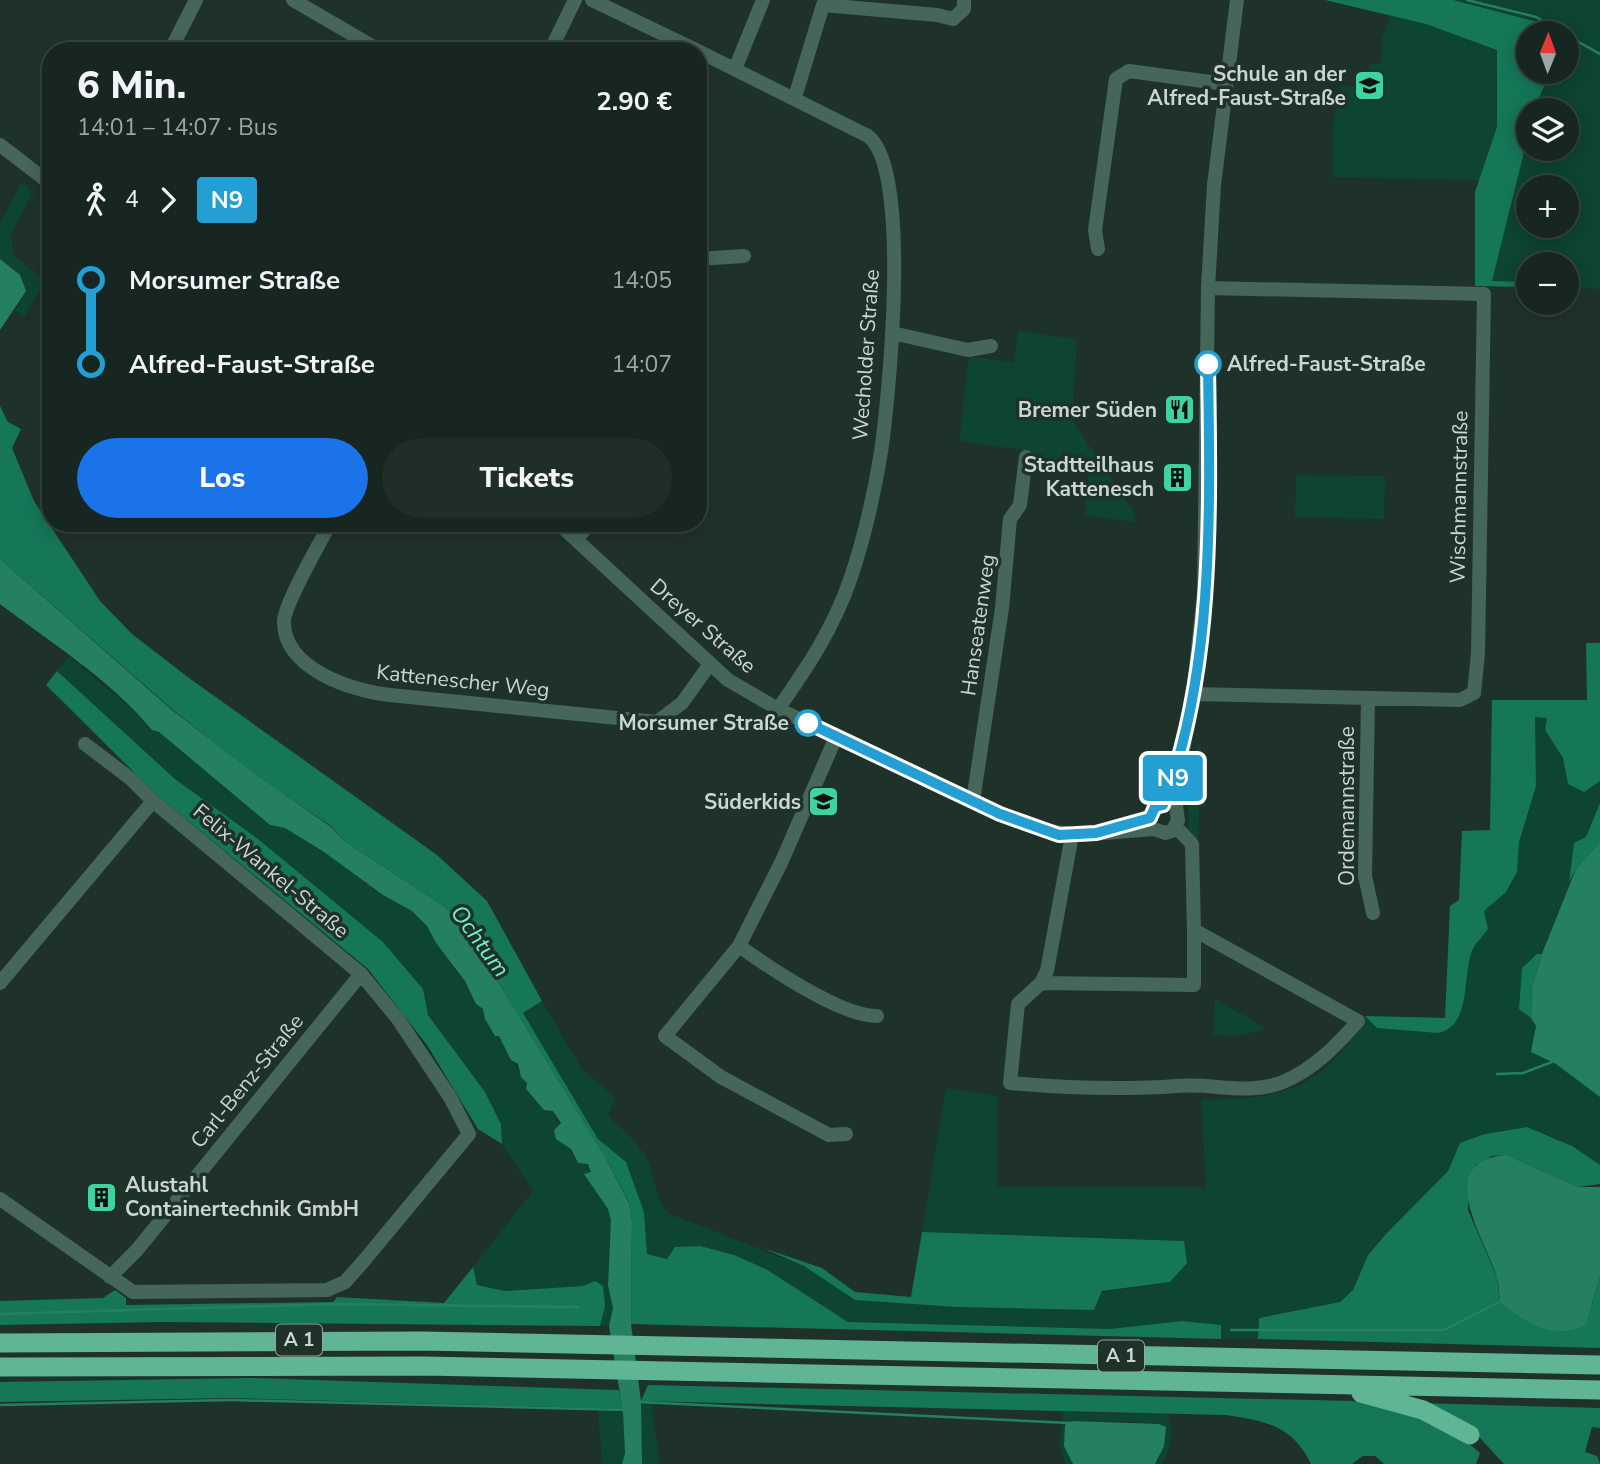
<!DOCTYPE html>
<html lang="de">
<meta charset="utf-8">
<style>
body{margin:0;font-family:"Nunito Sans",sans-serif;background:#202e29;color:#f1f3f6;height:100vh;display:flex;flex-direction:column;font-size:26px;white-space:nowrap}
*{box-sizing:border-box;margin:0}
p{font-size:23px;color:#9ea5a5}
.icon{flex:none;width:38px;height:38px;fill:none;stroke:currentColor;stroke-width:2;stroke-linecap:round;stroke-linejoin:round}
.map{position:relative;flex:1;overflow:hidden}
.panel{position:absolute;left:42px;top:42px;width:665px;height:490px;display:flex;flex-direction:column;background:#172620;border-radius:28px;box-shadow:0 4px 18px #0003,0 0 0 2px #36433e}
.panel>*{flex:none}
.badge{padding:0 14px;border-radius:5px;font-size:24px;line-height:46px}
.needle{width:46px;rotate:1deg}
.controls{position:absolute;left:1516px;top:21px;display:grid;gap:14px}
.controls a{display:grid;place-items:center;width:63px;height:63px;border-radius:50%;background:#172620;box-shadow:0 4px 18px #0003,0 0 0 2px #36433e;font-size:35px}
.map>.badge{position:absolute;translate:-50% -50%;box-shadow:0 0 0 4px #fff}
.legs{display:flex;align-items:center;gap:10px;height:77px;padding:0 35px;font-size:23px}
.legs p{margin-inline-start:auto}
.overview{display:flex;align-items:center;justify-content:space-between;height:119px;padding:0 35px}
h1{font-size:38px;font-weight:800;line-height:52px}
.button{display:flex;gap:14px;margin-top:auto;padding:14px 35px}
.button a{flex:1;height:80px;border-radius:42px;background:#1a73e8;color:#fff;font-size:28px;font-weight:800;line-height:80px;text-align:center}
.button a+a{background:#202e29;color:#f1f3f6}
ul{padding:0 35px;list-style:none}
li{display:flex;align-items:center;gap:24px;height:84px;font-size:26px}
li i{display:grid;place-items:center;width:10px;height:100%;margin:0 9px;background:currentColor}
li i::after{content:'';width:18px;height:18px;margin:-9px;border:5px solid;border-radius:50%;background:#172620}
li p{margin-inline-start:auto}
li:first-child i{background:linear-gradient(#0000 50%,currentColor 0)}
li:last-child i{background:linear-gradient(currentColor 50%,#0000 0)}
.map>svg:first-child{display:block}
.green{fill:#0d4432;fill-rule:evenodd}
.forest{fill:#157658}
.water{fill:#258062}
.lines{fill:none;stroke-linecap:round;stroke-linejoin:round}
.stream{stroke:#258062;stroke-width:2.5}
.minor{stroke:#466659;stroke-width:14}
.highway{stroke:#5fb594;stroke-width:19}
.line-1-casing{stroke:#fff;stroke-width:16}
.line-1{stroke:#249fd3;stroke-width:10}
.stop-1-dot{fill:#fff;stroke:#249fd3;stroke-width:3.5}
.labels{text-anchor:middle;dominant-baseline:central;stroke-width:7;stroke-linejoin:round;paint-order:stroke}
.shield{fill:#1f322a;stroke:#97a59f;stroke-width:2}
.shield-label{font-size:19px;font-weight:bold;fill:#cbd6d1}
.poi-label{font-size:21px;font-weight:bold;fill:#cbd6d1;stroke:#1f322a;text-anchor:end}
.street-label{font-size:21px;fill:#cbd6d1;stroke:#1f322a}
.stop-label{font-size:21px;font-weight:bold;fill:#cbd6d1;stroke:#1f322a;text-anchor:start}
.water-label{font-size:23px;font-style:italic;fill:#76eec1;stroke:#1f322a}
</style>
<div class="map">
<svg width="1600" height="1464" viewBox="0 0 1600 1464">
<rect width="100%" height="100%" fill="#1f322a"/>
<path class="green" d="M1325,0H1600V289L1566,288V264H1528V287L1475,286V192L1479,180L1333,177V127L1340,86L1369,87L1370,64H1381L1382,39L1390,16ZM1528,33H1566V72H1528ZM1528,110H1566V149H1528ZM1528,187H1566V226H1528Z
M22,182L34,192L11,234L13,255L46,281L24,317L15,311L26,291L13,268L0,259V222Z
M1018,331L1077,339L1072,420L1135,514L1134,522L1085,515L1089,464L1030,457L1024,450L959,441L969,356L1014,363Z
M1296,475L1385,476L1384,519L1295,517Z
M1586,643H1600V842L1576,869L1543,950L1532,987L1531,1018L1536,1026L1532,1052L1556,1064L1600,1097V1165C1545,1128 1525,1119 1461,1143L1448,1171L1385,1235L1368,1255L1353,1290L1340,1302L1259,1318L1258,1339H1221V1325L1182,1321L1110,1329L848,1322L766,1269L734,1255L668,1259L647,1254V1241L608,1149L598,1139L523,1013L542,1001L581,1068L616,1098L608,1115C620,1128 638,1142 646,1157C655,1175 655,1201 670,1214L804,1266L855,1300L1006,1307L1170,1282L1184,1241L922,1232L946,1088L998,1096L997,1186L1206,1187L1201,1099C1279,1101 1326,1089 1365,1016L1445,1018L1450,906L1459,900L1462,831L1490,830L1492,700H1587Z
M69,657L143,718L152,730L159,732L270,825L285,828L324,852L383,895L413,911L427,926L436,943L465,981L476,1004L484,1009L485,1019L495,1036H499C502,1043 523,1079 527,1083L526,1089L548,1113L550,1108L553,1111L575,1159L588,1163L591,1173L585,1174L608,1209L611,1220L608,1285L613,1308L609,1326H600L605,1306L583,1286L505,1291L476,1285L473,1267L533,1191L502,1144L501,1124L485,1092L428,1015L423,989L383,942L258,839L175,779L57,671Z
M1198,745H1201L1198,850L1188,828L1189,776Z
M1215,998L1266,1029L1238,1036L1213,1035Z
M641,1401H651L660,1464H642Z
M598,1410L623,1412L625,1453L622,1464H602Z
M1063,1412L1168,1414C1174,1435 1172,1445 1162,1464H1155L1160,1458L1137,1422L1072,1421L1065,1425L1064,1445L1073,1464H1065L1060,1447Z"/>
<path class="forest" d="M1325,0H1453L1541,23L1549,33H1528V72H1550L1534,110H1528V136L1492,281L1528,282V287L1475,286V192L1497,127V50L1426,24Z
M0,406L8,422L21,429L12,448L34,501L100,601L132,634L189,678L437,855L487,901L542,1001L523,1013L598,1139L626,1162L644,1212L647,1254L667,1259L675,1247L700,1246L734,1255L766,1269L848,1322L1110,1329L1182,1321L1221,1325V1339L631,1324L632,1220L629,1202L604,1155L462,923L445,907L344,841L331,826L259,778L173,710L0,559Z
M1586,643H1600V781L1584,792L1568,784L1563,758L1545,730L1547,718L1535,717L1536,786L1519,842L1517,872L1506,892L1484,911L1488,929C1483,936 1475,943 1472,951C1462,977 1472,1026 1438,1033L1377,1028L1365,1016L1445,1018L1450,906L1459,900L1462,831L1490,830L1492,700H1587Z
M57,671L175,779L258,839L383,942L423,989L428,1015L485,1092L501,1124L502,1144L478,1129L427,1045L368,969L158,796L46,685Z
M1600,803V842L1576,869L1569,882L1574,843L1586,837Z
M1537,954H1542L1532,987L1531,1018L1519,1009L1522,968Z
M1527,1127L1572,1146L1600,1165V1184L1578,1187L1507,1155L1492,1156L1476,1165L1470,1176L1468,1210L1497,1277L1500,1302L1592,1305L1600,1277V1348L1258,1339L1259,1318L1340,1302L1353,1290L1368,1255L1385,1235L1448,1171L1460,1143L1485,1134Z
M922,1232L1184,1241L1187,1263L1170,1282L1102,1291L1094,1310L957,1307L855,1300L804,1266L760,1247L822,1268L855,1292L911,1297Z
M473,1267L477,1285L505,1291L583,1286L595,1281L603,1286L605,1306L600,1326L161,1322L0,1325V1301L103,1298L115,1290L126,1298V1305L333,1302L337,1297L444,1303Z
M251,1378L619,1390L623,1409L231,1398L0,1402V1382Z
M648,1385L1353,1401C1399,1407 1445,1422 1480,1453L1476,1464H1384L1375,1456H1363L1352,1464H1311C1292,1425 1265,1421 1226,1415L641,1401Z
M1421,1403L1600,1408V1428L1592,1427L1585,1452L1597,1456L1600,1464H1504L1469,1426Z"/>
<path class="water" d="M0,259L20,275L26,291L0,330Z
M0,559L172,710L259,777L331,827L344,841L445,907L462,923L604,1155L629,1203L632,1220L631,1324L641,1401L642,1464H622L625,1453L623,1412L609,1326L613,1308L608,1285L611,1220L608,1209L584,1174L591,1172L588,1164L578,1163L571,1149L556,1139L554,1130L561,1123L553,1111L544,1110L526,1089L527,1083L521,1077L518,1064L511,1060L499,1036H495L485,1019L483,1009L476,1004L465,981L436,943L427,926L412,911L383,895L324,852L285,828L270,825L159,732L152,730C111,680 51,643 0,604Z
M1600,842V1097L1556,1064L1531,1052L1536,1026L1531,1018L1532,987L1543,951L1576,869Z
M1507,1155L1578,1187H1600V1277L1586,1324C1556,1343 1524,1321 1500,1302C1499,1293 1499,1283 1496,1274C1484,1238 1432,1160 1507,1155Z
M1072,1421L1159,1424L1166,1427L1164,1446L1155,1464H1073L1064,1446L1065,1425Z"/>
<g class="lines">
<path class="stream" d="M1467,0L1536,17L1563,33
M1566,35L1600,54
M1497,1074L1523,1073L1552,1062
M0,1314L335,1304L578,1307
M1231,1330H1444L1501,1301
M231,1400L624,1410
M639,1402L1069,1423
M0,1405L229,1400"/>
<path class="minor" d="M293,0L372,46
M592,0L698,51
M170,51L196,0
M550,51L575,0
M698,51L868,136C912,169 889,396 881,452C874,495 864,539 850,580C833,629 807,668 778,709
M735,69L763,0
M795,97L823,5L937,15L953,19L964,9V0
M0,145L51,184
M1098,249L1095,230L1116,79L1129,71L1225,84
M698,259L744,256
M892,333L968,350L991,346
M330,523C320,544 285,602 284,621C283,669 352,691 390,695L657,722L682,703L710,664
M558,523L728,680L778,709L1000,814L1048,831L1079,835L1154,829L1165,833L1172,831L1178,821L1175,798L1193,694L1204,593L1208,288L1214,185L1237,0
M576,539L591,523
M1193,694L1460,700L1474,693L1478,653L1484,294L1208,288
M1368,698L1365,876L1373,913
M836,737L781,863L739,946L665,1036L721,1077L829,1135L846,1134
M973,801L1002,608L1010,519L1020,505L1026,457
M1126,826L1149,818L1155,808L1163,805L1171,781
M1072,835L1047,971L1041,983L1018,1004L1010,1083C1066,1088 1121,1090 1177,1086C1213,1083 1248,1096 1283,1082C1314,1069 1337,1045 1358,1021L1194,930L1192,844L1176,827
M739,946C770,968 841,1016 877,1016
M0,983L153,801L131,779L85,744
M1041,983L1194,985V930
M0,1199L133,1292L327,1290L345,1282L362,1263L469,1134L450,1097L398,1019L361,974L153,801
M110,1277L137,1250L361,974"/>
<path class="highway" d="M0,1343L423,1341L1600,1365
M0,1367L424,1366L1600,1390
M1361,1393L1423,1410L1470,1435"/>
</g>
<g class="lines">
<defs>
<path id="line-1" d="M808,723L1000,814L1059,835L1096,833L1150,818L1155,807L1163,805C1215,671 1210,507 1208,364"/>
</defs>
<use href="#line-1" class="line-1-casing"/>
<use href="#line-1" class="line-1"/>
</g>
<defs>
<symbol id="school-square" viewBox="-11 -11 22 22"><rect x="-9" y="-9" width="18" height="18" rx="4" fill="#3dd4a3" stroke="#1f322a"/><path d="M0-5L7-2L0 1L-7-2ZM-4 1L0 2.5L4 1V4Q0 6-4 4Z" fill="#111"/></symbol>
<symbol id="restaurant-square" viewBox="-11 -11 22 22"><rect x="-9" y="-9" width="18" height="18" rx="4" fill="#3dd4a3" stroke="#1f322a"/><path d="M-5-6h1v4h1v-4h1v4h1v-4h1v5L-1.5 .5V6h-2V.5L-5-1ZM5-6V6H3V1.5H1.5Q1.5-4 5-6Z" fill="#111"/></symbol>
<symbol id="building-square" viewBox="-11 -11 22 22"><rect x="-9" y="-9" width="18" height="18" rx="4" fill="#3dd4a3" stroke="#1f322a"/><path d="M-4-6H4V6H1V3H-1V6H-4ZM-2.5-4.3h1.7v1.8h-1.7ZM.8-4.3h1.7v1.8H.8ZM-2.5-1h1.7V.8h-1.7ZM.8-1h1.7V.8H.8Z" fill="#111"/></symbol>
</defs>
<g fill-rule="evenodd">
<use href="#school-square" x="1352" y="68" width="35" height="35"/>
<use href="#restaurant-square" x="1162" y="392" width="35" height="35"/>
<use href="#building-square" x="1160" y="460" width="35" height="35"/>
<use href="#school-square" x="806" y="784" width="35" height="35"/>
<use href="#building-square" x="84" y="1180" width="35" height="35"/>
</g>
<g class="stop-1-dot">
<circle cx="1208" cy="364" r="12"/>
<circle cx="808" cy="723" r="12"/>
</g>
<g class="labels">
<g class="shield">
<rect x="276" y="1324.5" width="46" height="31" rx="5"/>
<rect x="1098" y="1340.5" width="46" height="31" rx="5"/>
</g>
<g class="shield-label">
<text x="299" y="1340">A 1</text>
<text x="1121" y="1356">A 1</text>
</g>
<g class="poi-label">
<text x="1346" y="74">Schule an der<tspan x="1346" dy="24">Alfred-Faust-Straße</tspan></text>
<text x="1157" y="410">Bremer Süden</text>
<text x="1154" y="465">Stadtteilhaus<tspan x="1154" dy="24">Kattenesch</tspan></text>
<text x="801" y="802">Süderkids</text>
<text x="125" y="1185" text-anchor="start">Alustahl<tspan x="125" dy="24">Containertechnik GmbH</tspan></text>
</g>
<g class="street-label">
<text transform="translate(866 355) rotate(-86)">Wecholder Straße</text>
<text transform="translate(1459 497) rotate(-89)">Wischmannstraße</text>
<text transform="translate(978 625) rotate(-82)">Hanseatenweg</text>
<text transform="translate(703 626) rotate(41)">Dreyer Straße</text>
<text transform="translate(463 681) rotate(6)">Kattenescher Weg</text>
<text transform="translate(1347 806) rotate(-90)">Ordemannstraße</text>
<text transform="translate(271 871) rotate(40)">Felix-Wankel-Straße</text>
<text transform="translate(247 1081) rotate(-51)">Carl-Benz-Straße</text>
</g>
<g class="stop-label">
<text x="1227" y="364">Alfred-Faust-Straße</text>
<text x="789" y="723" text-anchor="end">Morsumer Straße</text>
</g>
<g class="water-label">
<text transform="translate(480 941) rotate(54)">Ochtum</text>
</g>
</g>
</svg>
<div class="controls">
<a><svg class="needle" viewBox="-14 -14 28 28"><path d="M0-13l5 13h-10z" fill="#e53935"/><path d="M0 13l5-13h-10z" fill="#9ea5a5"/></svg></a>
<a><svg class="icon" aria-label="layers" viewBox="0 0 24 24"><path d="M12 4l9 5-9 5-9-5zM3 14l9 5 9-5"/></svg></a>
<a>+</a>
<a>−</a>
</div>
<b class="badge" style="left:1173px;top:778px;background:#249fd3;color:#fff">N9</b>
<section class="panel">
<div class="overview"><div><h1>6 Min.</h1><p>14:01 – 14:07 · Bus</p></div><b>2.90 €</b></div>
<div class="legs"><svg class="icon" aria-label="walk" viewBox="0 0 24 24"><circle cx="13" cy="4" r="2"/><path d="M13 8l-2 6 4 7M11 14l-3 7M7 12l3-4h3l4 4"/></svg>4<svg class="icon" aria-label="forward" viewBox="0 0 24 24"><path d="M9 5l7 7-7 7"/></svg><b class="badge" style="background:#249fd3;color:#fff">N9</b></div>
<ul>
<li><i style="color:#249fd3"></i><b>Morsumer Straße</b><p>14:05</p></li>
<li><i style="color:#249fd3"></i><b>Alfred-Faust-Straße</b><p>14:07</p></li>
</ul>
<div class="button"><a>Los</a><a>Tickets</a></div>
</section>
</div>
